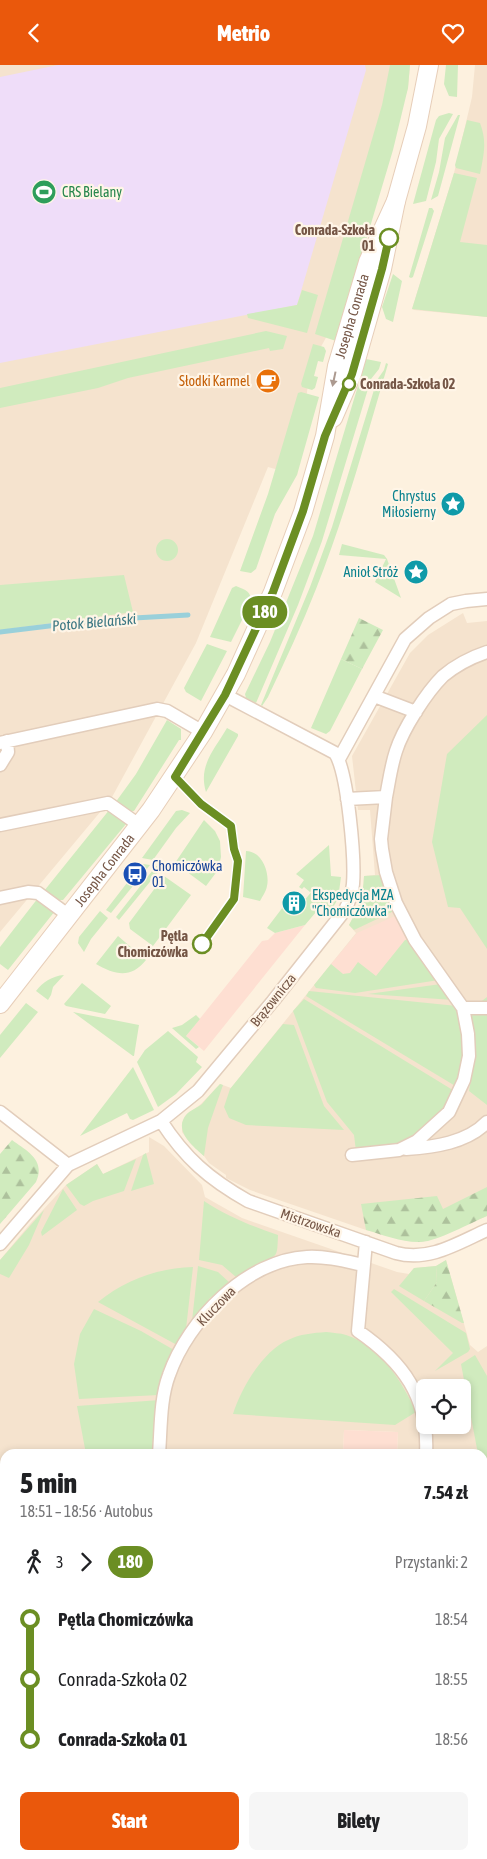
<!DOCTYPE html>
<html lang="pl">
<meta charset="utf-8">
<style>
body{margin:0;font-family:"Asap Condensed",sans-serif;background:#f6f6f6;color:#202124;height:100vh;display:flex;flex-direction:column;font-size:19px;white-space:nowrap}
*{box-sizing:border-box;margin:0}
p{font-size:16px;color:#757577}
.icon{flex:none;width:28px;height:28px;fill:none;stroke:currentColor;stroke-width:2;stroke-linecap:round;stroke-linejoin:round}
.map{position:relative;flex:1;overflow:hidden}
.sheet{position:absolute;left:0px;top:1384px;width:488px;height:411px;display:flex;flex-direction:column;background:#fff;border-radius:15px 15px 0 0;box-shadow:0 2px 8px #0003}
.sheet>*{flex:none}
.badge{padding:0 10px;border-radius:16px;font-size:18px;line-height:32px}
.fabs{position:absolute;left:416px;top:1314px;display:grid;gap:10px}
.fabs a{display:grid;place-items:center;width:55px;height:55px;border-radius:8px;background:#fff;box-shadow:0 2px 8px #0003;font-size:25px}
.map>.badge{position:absolute;translate:-50% -50%;box-shadow:0 0 0 2px #fff}
.legs{display:flex;align-items:center;gap:8px;height:55px;padding:0 20px;font-size:16px}
.legs p{margin-inline-start:auto}
.summary{display:flex;align-items:center;justify-content:space-between;height:85px;padding:0 20px}
h1{font-size:28px;font-weight:800;line-height:38px}
.action{display:flex;gap:10px;margin-top:auto;padding:10px 20px}
.action a{flex:1;height:58px;border-radius:8px;background:#ea580c;color:#fff;font-size:20px;font-weight:800;line-height:58px;text-align:center}
.action a+a{background:#f6f6f6;color:#202124}
ul{padding:0 20px;list-style:none}
li{display:flex;align-items:center;gap:18px;height:60px;font-size:19px}
li i{display:grid;place-items:center;width:8px;height:100%;margin:0 6px;background:currentColor}
li i::after{content:'';width:12px;height:12px;margin:-6px;border:4px solid;border-radius:50%;background:#fff}
li p{margin-inline-start:auto}
li:first-child i{background:linear-gradient(#0000 50%,currentColor 0)}
li:last-child i{background:linear-gradient(currentColor 50%,#0000 0)}
header{display:flex;justify-content:space-between;align-items:center;height:65px;padding:0 20px;background:#ea580c;color:#fff;font-size:22px;font-weight:800}
.map>svg:first-child{display:block}
.residential{fill:#f5e3ce;fill-rule:evenodd}
.commercial{fill:#fedfd2}
.education{fill:#efddf9}
.green{fill:#d0ebbe}
.forest{fill:url(#forest-firs)}
.lines{fill:none;stroke-linecap:round;stroke-linejoin:round}
.stream{stroke:#99d0da;stroke-width:5}
.street-casing{stroke:#e2cdbb;stroke-width:15}
.secondary-casing{stroke:#e7ceb9;stroke-width:20}
.street{stroke:#fff;stroke-width:12}
.secondary{stroke:#fff;stroke-width:18}
.oneway{fill:#ac9a90}
.line-1-casing{stroke:#fff;stroke-width:11}
.line-1{stroke:#6b8e23;stroke-width:8}
.stop-1-dot{fill:#fff;stroke:#6b8e23;stroke-width:2.5}
.labels{text-anchor:middle;dominant-baseline:central;stroke-width:4.5;stroke-linejoin:round;paint-order:stroke}
.leisure-label{font-size:14px;fill:#27864d;stroke:#fff5e7;text-anchor:start}
.stop-label{font-size:14px;font-weight:bold;fill:#755646;stroke:#fff5e7;text-anchor:end}
.street-label{font-size:14px;fill:#755646;stroke:#fff5e7}
.food-label{font-size:14px;fill:#c56008;stroke:#fff5e7;text-anchor:end}
.culture-label{font-size:14px;fill:#0d838f;stroke:#fff5e7;text-anchor:end}
.transit-label{font-size:14px;fill:#164399;stroke:#fff5e7;text-anchor:start}
.water-label{font-size:15px;font-style:italic;fill:#3c7783;stroke:#fff5e7}
</style>
<header><svg class="icon" aria-label="back" viewBox="0 0 24 24"><path d="M15 5l-7 7 7 7"/></svg>Metrio<svg class="icon" aria-label="heart" viewBox="0 0 24 24"><path d="M12 20l-8-8c-3-5 5-10 8-4 3-6 11-1 8 4z"/></svg></header>
<div class="map">
<svg width="487" height="1794" viewBox="0 0 487 1794">
<defs>
<pattern id="forest-firs" width="22" height="20" patternUnits="userSpaceOnUse" patternTransform="scale(1.25)"><rect width="22" height="20" fill="#d0ebbe"/><path d="M5 1l3.5 6h-7zM16 11l3.5 6h-7z" fill="#adc19c"/></pattern>
</defs>
<rect width="100%" height="100%" fill="#fdf1df"/>
<path class="residential" d="M0,0H410L408,23L329,267L310,302L297,410L268,402L196,578L111,734L0,867Z
M475,0H487V252L414,245L412,244L454,108L472,32Z
M463,548L467,558L487,556V1151L436,1173L422,1177L407,1176L366,1165L250,1125L226,1113V1110L209,1098L204,1091L190,1078L182,1067V1058L185,1051L201,1039L220,1019L231,1023L356,868L349,860L359,842L363,829L364,811L375,810L370,745H358L352,691L410,588L428,570Z
M149,1072L164,1081L202,1120L205,1132L242,1153L397,1207L409,1209L414,1203L436,1201L446,1195L470,1280L478,1287L487,1281V1452L483,1466L482,1389H397L398,1367L344,1365L343,1389H5V1432H0V1195L30,1159L66,1120L97,1099L103,1109L149,1087ZM425,1322H462V1360H425Z
M0,1453L5,1454V1520L0,1519Z
M487,1705V1794H471L472,1790H482L483,1730Z
M0,1784L5,1785V1790H69L72,1794H0Z
M87,1790H216L215,1794H87Z
M340,1790H449L448,1794H337Z"/>
<path class="commercial" d="M395,851L410,874L405,875L376,911L350,908L343,909L331,899L357,868Z
M305,860L204,986L186,971L262,876L268,875L275,868Z
M344,1365L398,1367L397,1389H343Z"/>
<path class="education" d="M58,0H365L366,5L297,240L0,298V12Z
M0,1519L5,1520V1715L0,1718Z"/>
<path class="green" d="M390,0H410L408,23L393,85L336,276L315,269L382,40Z
M446,0H458L457,32L449,31L444,19Z
M449,48L453,49L439,74L436,97L426,136L413,139L436,55L439,51Z
M458,50H460L438,131L431,135L439,107L445,73Z
M467,55L480,58C487,76 484,89 480,109L456,103L455,100Z
M454,108L477,113L460,177L487,180V252L412,244Z
M429,143H432L434,146L413,212L411,213L409,212Z
M393,209L402,216L393,257L386,254L382,242Z
M302,225L318,230L307,268L248,253L247,249L297,240Z
M266,266L287,271L283,284L270,286L269,283L128,313L98,323L0,343V323Z
M313,279L324,282L326,286L323,297L318,296L314,311L318,312L315,323L312,325L302,322L301,319Z
M366,294L381,297L379,304L371,314L322,476L298,540L256,638L246,633L245,629L270,577L313,471Z
M386,298L388,299C366,374 345,451 316,524C302,560 285,596 268,632L262,641L261,640L310,522L332,462L377,315L384,305Z
M301,327L319,332L297,410L275,449L256,504L251,508L240,506L268,429L298,328Z
M156 485a11 11 0 1 1 22 0a11 11 0 1 1-22 0Z
M342,479L384,490L387,494L401,533L375,517L386,494L339,490Z
M124,510L133,547L0,565V520Z
M236,521C246,525 251,526 251,537L231,577L210,572L232,523Z
M207,579L227,586L201,636L186,627L184,623Z
M341,594L362,604L330,666L326,669L311,663Z
M487,650V884L460,843L448,842L432,777L447,689Z
M167,655L181,664V675H179L134,746L127,747L115,738L136,709Z
M227,663L238,669V671L206,727C198,701 214,685 227,663Z
M110,744L126,759L63,835H56L44,826Z
M182,745L190,748L176,763L153,795L142,793L176,746Z
M204,755L215,766L220,776L221,792L218,805L206,821L175,798Z
M329,780L331,811L341,812L338,834L330,847L322,840L305,860L275,868L267,863L283,842L293,849L313,825L310,827L304,822L302,824L299,822L304,815L296,809Z
M246,786C262,786 270,808 267,821C266,827 262,832 260,836L243,832Z
M143,799L150,800L111,848L106,845L130,814L133,816L143,803L140,802Z
M156,801L162,802L119,855L116,852Z
M382,810L394,846L354,865L349,860C359,842 363,832 364,811Z
M164,811L191,830L153,881L130,864L129,858Z
M38,833L55,846L8,905L0,899V882Z
M100,846L108,853L91,874L84,887L78,878L79,872Z
M118,871L146,895C131,914 115,910 96,899Z
M410,874L439,915L355,928L316,923L314,920L331,899L343,909L350,908L358,897L376,911L405,875Z
M64,910L53,922L51,930L48,935L36,926C43,917 52,911 64,910Z
M82,918L111,941L105,949L66,941L64,939Z
M441,919L453,935L368,929Z
M309,926L457,941L462,954L465,991L457,1022L306,931Z
M487,932V1040L469,1026C475,993 476,978 470,945Z
M304,934L456,1027C445,1043 429,1061 413,1072C397,1082 374,1083 356,1086L354,1070L327,1037L293,946Z
M26,938L38,947L0,993V970Z
M73,947L139,960L134,991H133Z
M196,950L200,954L186,971L199,982L196,984L172,963L182,960Z
M283,959L294,960L324,1041L344,1065L246,1060L229,1053L224,1042L230,1024Z
M168,966L198,992L196,997L202,1002L176,1029L158,1042L137,997L145,985Z
M133,1002L154,1045L133,1055L130,1054L127,1048L80,1071Z
M220,1019L223,1020L208,1063L204,1091C194,1082 173,1066 186,1050C190,1045 197,1043 202,1039C208,1032 214,1025 220,1019Z
M146,1088L154,1119L131,1126L143,1090Z
M136,1094L124,1126L93,1136L84,1141L80,1139L66,1120L97,1099L103,1109Z
M63,1124L77,1145L42,1171L41,1167Z
M204,1136C227,1151 251,1161 278,1170C277,1195 278,1189 257,1199C250,1202 243,1208 236,1212L222,1200L199,1195Z
M44,1145L29,1180L9,1213L0,1209V1195Z
M198,1201L218,1207L230,1218L210,1233L192,1256Z
M436,1201L437,1217L424,1236L399,1221L414,1203Z
M193,1202L186,1264L177,1280L98,1237C125,1215 158,1203 193,1202Z
M394,1224L466,1268L470,1284L468,1287L435,1306L453,1288L391,1227Z
M94,1244L141,1266L174,1285L163,1308L159,1330L79,1334L74,1299L80,1269Z
M326,1267C333,1268 340,1268 346,1270C380,1281 402,1316 416,1347L395,1360L233,1349C241,1323 263,1286 288,1275C300,1269 313,1268 326,1267Z
M475,1290L487,1311V1452L483,1466L482,1389H478L461,1299Z
M160,1335L155,1389H86L77,1341Z"/>
<path class="forest" d="M359,553L383,565L362,604L341,594Z
M12,1075C27,1086 46,1095 36,1117L0,1159V1089Z
M487,1122V1151C470,1158 438,1176 421,1177C403,1178 384,1170 366,1165L361,1139L437,1131L443,1144Z
M446,1195L464,1258H462L424,1236L437,1217L436,1201Z
M487,1479V1570L483,1567V1493Z"/>
<g class="lines">
<path class="stream" d="M0,567L98,555L188,550"/>
<defs>
<path id="street" d="M374,631L416,647
M0,678L157,644L167,646L203,667
M339,694L405,574L429,553L451,539L466,536L487,534
M0,700L8,687L7,676
M386,732C389,717 391,701 396,686C403,664 426,628 443,611C455,601 472,592 487,587
M347,734L386,732L381,774L382,784L386,807L396,838L415,875L463,943L468,969L469,991L464,1015L449,1047L417,1076L399,1085L352,1090
M0,760L108,738L139,760
M0,833L28,827L38,828L68,850
M463,943H487
M0,1047L68,1100
M161,1056C185,1093 209,1114 248,1136L396,1188C429,1197 458,1178 487,1165
M406,1084C434,1082 467,1078 487,1057
M366,1177L358,1266C403,1297 429,1332 426,1389
M0,1179L68,1100L161,1056L198,1026L273,936L345,845C349,837 352,829 353,819C355,794 348,708 335,688L225,630
M159,1389C161,1363 160,1334 169,1310C188,1255 247,1195 307,1192C326,1191 345,1196 363,1200
M0,1444H5
M482,1664L487,1638
M0,1774L5,1775
M79,1794V1790
M115,1794V1790
M223,1794L228,1790L255,1791
M460,1794L461,1790"/>
<g id="secondary">
<path d="M333,353L352,309L382,204L396,136L417,61L429,0"/>
<path id="s1" d="M0,939L151,745L203,667L236,609L273,527L303,447L325,371L337,301L368,197L396,136"/>
</g>
</defs>
<use href="#street" class="street-casing"/>
<use href="#secondary" class="secondary-casing"/>
<use href="#street" class="street"/>
<use href="#secondary" class="secondary"/>
</g>
<defs><path id="oneway-solid" d="M-6-.8H1V-3.2L6.5 0L1 3.2V.8H-6Z" transform="scale(1.25)"/></defs>
<use class="oneway" href="#oneway-solid" transform="translate(334 314) rotate(102)"/>
<g class="lines">
<defs>
<path id="line-1" d="M202,879L234,834L238,796L234,784L231,761L201,739L175,712L225,630L273,527L303,446L325,371L352,309L382,204L389,173"/>
</defs>
<use href="#line-1" class="line-1-casing"/>
<use href="#line-1" class="line-1"/>
</g>
<defs>
<symbol id="stadium-disc" viewBox="-11 -11 22 22"><circle r="9.5" fill="#2e9e5b" stroke="#fff5e7"/><path d="M0-5a6.5 5 0 1 0 0 10a6.5 5 0 1 0 0-10ZM-3.5-1.8h7v3.6h-7Z" fill="#fff"/></symbol>
<symbol id="cafe-disc" viewBox="-11 -11 22 22"><circle r="9.5" fill="#e8710a" stroke="#fff5e7"/><path d="M-5.5-4.5H6V0H3Q3 3.5 0 3.5H-2.5Q-5.5 3.5-5.5 0ZM3-3.2v2h1.7v-2ZM-6 4.5H4V6H-6Z" fill="#fff"/></symbol>
<symbol id="sight-disc" viewBox="-11 -11 22 22"><circle r="9.5" fill="#0f9aa8" stroke="#fff5e7"/><path d="M0-6L1.8-2.2L6-1.7L2.9 1.2L3.7 5.4L0 3.3L-3.7 5.4L-2.9 1.2L-6-1.7L-1.8-2.2Z" fill="#fff"/></symbol>
<symbol id="bus-disc" viewBox="-11 -11 22 22"><circle r="9.5" fill="#1a4fb4" stroke="#fff5e7"/><path d="M-5-6H5V4H4V6H2V4H-2V6H-4V4H-5ZM-3.5-4V0h7V-4ZM-3.5 1.2v1.5H-2V1.2ZM2 1.2v1.5H3.5V1.2Z" fill="#fff"/></symbol>
<symbol id="building-disc" viewBox="-11 -11 22 22"><circle r="9.5" fill="#0f9aa8" stroke="#fff5e7"/><path d="M-4-6H4V6H1V3H-1V6H-4ZM-2.5-4.3h1.7v1.8h-1.7ZM.8-4.3h1.7v1.8H.8ZM-2.5-1h1.7V.8h-1.7ZM.8-1h1.7V.8H.8Z" fill="#fff"/></symbol>
</defs>
<g fill-rule="evenodd">
<use href="#stadium-disc" x="30" y="113" width="28" height="28"/>
<use href="#cafe-disc" x="254" y="302" width="28" height="28"/>
<use href="#sight-disc" x="439" y="425" width="28" height="28"/>
<use href="#sight-disc" x="402" y="493" width="28" height="28"/>
<use href="#bus-disc" x="121" y="795" width="28" height="28"/>
<use href="#building-disc" x="280" y="824" width="28" height="28"/>
</g>
<g class="stop-1-dot">
<circle cx="389" cy="173" r="9"/>
<circle cx="349" cy="319" r="6"/>
<circle cx="202" cy="879" r="9"/>
</g>
<g class="labels">
<g class="leisure-label">
<text x="62" y="127">CRS Bielany</text>
</g>
<g class="stop-label">
<text x="375" y="165">Conrada-Szkoła<tspan x="375" dy="16">01</tspan></text>
<text x="360" y="319" text-anchor="start">Conrada-Szkoła 02</text>
<text x="188" y="871">Pętla<tspan x="188" dy="16">Chomiczówka</tspan></text>
</g>
<g class="street-label">
<text stroke="none"><textPath href="#s1" startOffset="784">Josepha Conrada</textPath></text>
<text stroke="none"><textPath href="#s1" startOffset="170">Josepha Conrada</textPath></text>
<text transform="translate(273 935) rotate(-51)">Brązownicza</text>
<text transform="translate(311 1158) rotate(19)">Mistrzowska</text>
<text transform="translate(216 1241) rotate(-46)">Kluczowa</text>
</g>
<g class="food-label">
<text x="250" y="316">Słodki Karmel</text>
</g>
<g class="culture-label">
<text x="436" y="431">Chrystus<tspan x="436" dy="16">Miłosierny</tspan></text>
<text x="398" y="507">Anioł Stróż</text>
<text x="312" y="830" text-anchor="start">Ekspedycja MZA<tspan x="312" dy="16">"Chomiczówka"</tspan></text>
</g>
<g class="transit-label">
<text x="152" y="801">Chomiczówka<tspan x="152" dy="16">01</tspan></text>
</g>
<g class="water-label">
<text transform="translate(94 557) rotate(-5)">Potok Bielański</text>
</g>
</g>
</svg>
<div class="fabs">
<a><svg class="icon" aria-label="locate" viewBox="0 0 24 24"><circle cx="12" cy="12" r="6"/><path d="M12 2v4M12 18v4M2 12h4M18 12h4"/></svg></a>
</div>
<b class="badge" style="left:265px;top:547px;background:#6b8e23;color:#fff">180</b>
<section class="sheet">
<div class="summary"><div><h1>5 min</h1><p>18:51 – 18:56 · Autobus</p></div><b>7.54 zł</b></div>
<div class="legs"><svg class="icon" aria-label="walk" viewBox="0 0 24 24"><circle cx="13" cy="4" r="2"/><path d="M13 8l-2 6 4 7M11 14l-3 7M7 12l3-4h3l4 4"/></svg>3<svg class="icon" aria-label="forward" viewBox="0 0 24 24"><path d="M9 5l7 7-7 7"/></svg><b class="badge" style="background:#6b8e23;color:#fff">180</b><p>Przystanki: 2</p></div>
<ul>
<li><i style="color:#6b8e23"></i><b>Pętla Chomiczówka</b><p>18:54</p></li>
<li><i style="color:#6b8e23"></i><span>Conrada-Szkoła 02</span><p>18:55</p></li>
<li><i style="color:#6b8e23"></i><b>Conrada-Szkoła 01</b><p>18:56</p></li>
</ul>
<div class="action"><a>Start</a><a>Bilety</a></div>
</section>
</div>
